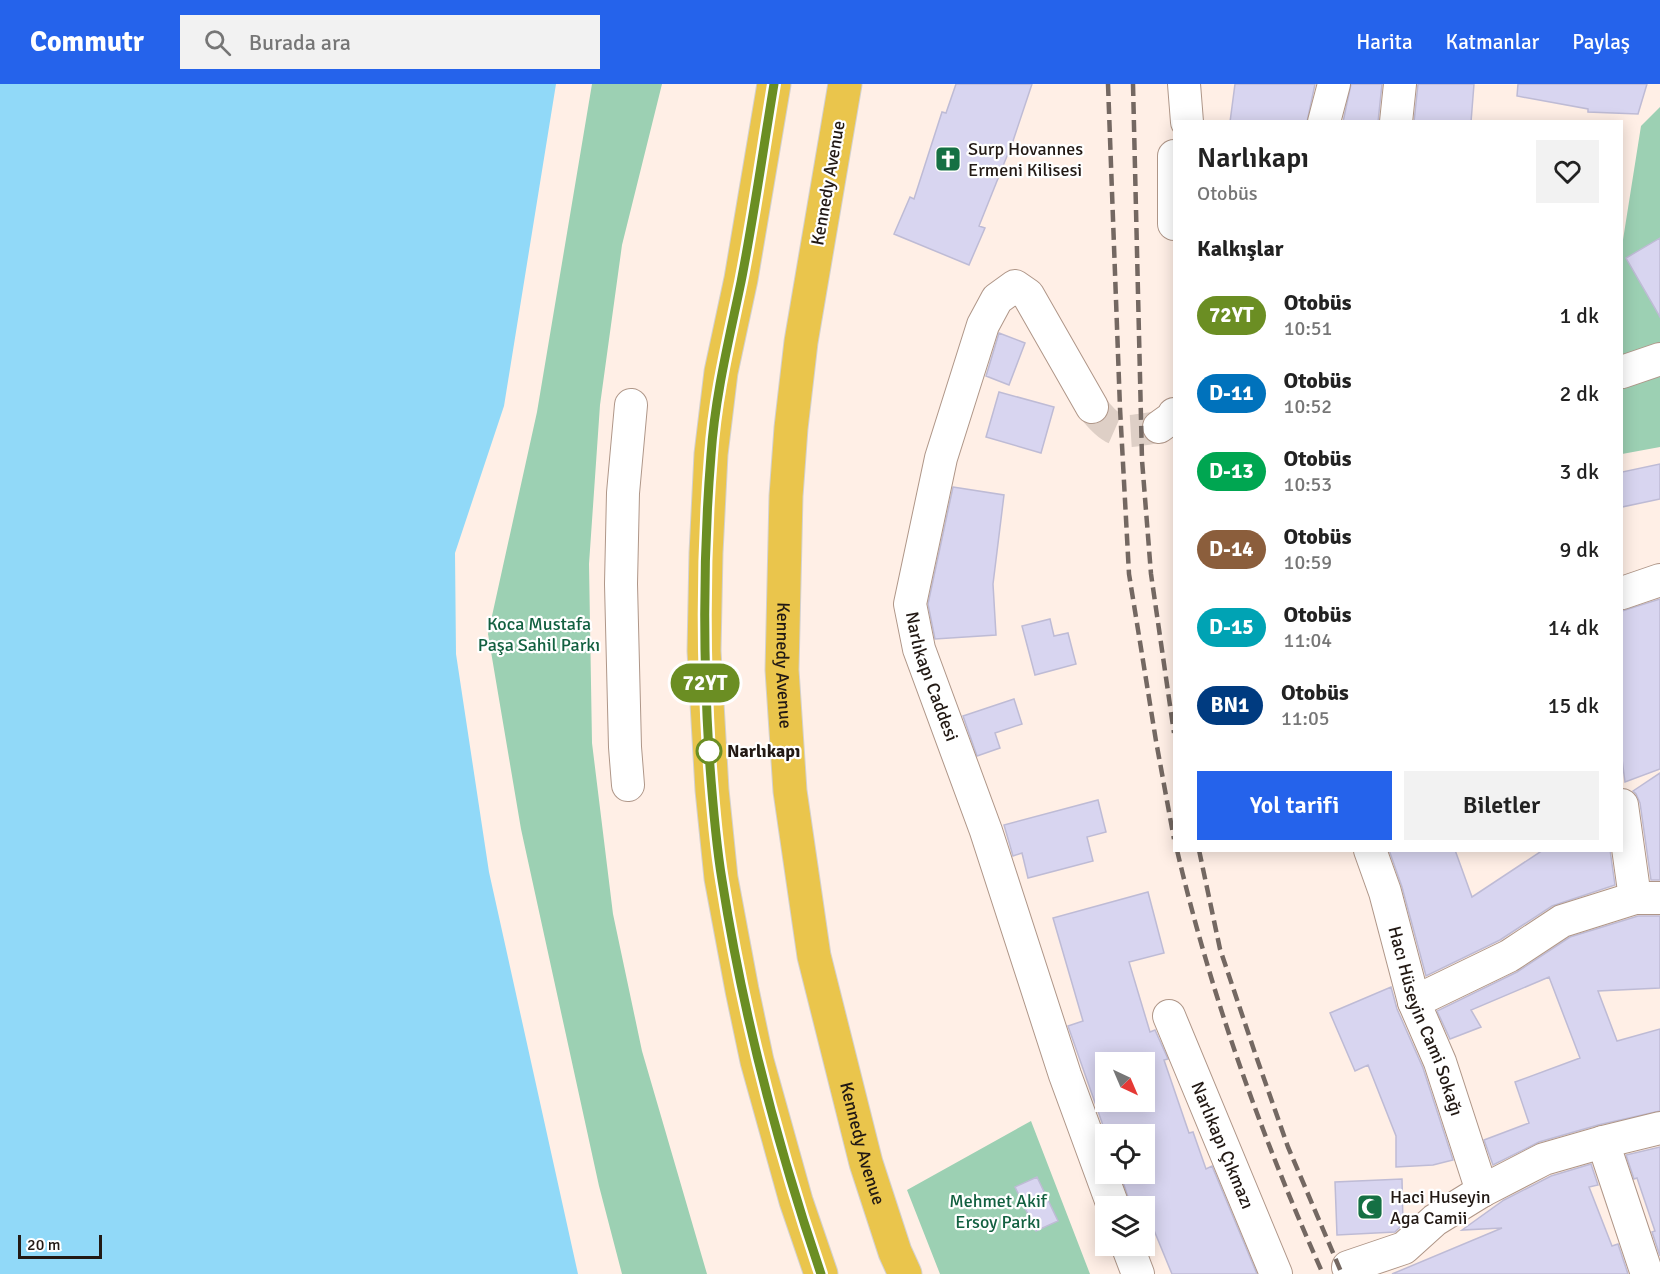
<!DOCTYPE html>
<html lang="tr">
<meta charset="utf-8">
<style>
body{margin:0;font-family:Signika,sans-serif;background:#f2f2f2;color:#222;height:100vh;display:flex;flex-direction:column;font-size:22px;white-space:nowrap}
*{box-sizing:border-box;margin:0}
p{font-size:20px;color:#767676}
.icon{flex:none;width:33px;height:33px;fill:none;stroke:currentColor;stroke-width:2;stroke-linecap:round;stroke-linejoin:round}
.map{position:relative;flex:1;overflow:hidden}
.details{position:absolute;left:1173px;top:36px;width:450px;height:732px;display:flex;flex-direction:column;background:#fff;border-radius:0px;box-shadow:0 3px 15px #0003}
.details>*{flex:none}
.badge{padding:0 12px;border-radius:20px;font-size:21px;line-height:39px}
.needle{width:39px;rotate:136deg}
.tools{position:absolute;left:1095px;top:968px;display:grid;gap:12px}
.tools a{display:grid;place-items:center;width:60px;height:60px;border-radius:0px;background:#fff;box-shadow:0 3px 15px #0003;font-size:30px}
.scale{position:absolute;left:18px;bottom:15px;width:84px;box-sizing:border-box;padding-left:6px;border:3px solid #221914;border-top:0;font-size:16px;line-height:21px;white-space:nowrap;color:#221914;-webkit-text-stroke:4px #fff;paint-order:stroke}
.map>.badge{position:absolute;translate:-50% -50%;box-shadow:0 0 0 3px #fff}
h2{padding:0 24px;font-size:22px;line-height:54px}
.round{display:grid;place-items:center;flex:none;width:63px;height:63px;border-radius:0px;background:#f2f2f2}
.summary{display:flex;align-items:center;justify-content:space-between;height:102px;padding:0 24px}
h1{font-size:28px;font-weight:600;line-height:45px}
.button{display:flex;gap:12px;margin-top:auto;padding:12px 24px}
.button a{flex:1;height:69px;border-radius:0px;background:#2563eb;color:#fff;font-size:24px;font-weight:600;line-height:69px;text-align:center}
.button a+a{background:#f2f2f2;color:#222}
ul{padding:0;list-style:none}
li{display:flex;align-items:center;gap:18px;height:78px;padding:0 24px}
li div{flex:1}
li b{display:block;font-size:22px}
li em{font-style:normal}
li .badge{min-width:66px;font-weight:700;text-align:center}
header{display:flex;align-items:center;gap:36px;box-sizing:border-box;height:84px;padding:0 30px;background:#2563eb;color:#fff}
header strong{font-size:28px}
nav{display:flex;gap:33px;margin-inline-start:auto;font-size:21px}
.search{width:420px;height:54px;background:#f2f2f2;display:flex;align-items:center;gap:15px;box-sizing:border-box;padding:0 21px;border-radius:0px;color:#767676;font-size:22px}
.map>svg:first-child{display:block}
.green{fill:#9cd0b3}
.water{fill:#91d9f8}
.building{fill:#d8d5f0;stroke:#bebbd5;stroke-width:1.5;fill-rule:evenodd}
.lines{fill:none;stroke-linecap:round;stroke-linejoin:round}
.minor-tunnel{stroke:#decfc6;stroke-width:32;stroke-dasharray:32 16;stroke-linecap:butt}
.minor-casing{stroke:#af9688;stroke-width:34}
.highway-casing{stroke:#d3d1d0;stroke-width:35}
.minor{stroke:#fff;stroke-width:32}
.highway{stroke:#eac54c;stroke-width:33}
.rail{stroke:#746862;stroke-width:4.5;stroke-dasharray:12 6;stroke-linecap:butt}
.line-casing{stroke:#fff;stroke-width:14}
.line{stroke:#6b8e23;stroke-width:9}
.stop-dot{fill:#fff;stroke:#6b8e23;stroke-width:3}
.labels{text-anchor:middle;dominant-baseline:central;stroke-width:4.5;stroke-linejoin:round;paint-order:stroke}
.poi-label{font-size:18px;fill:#221914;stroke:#fff;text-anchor:start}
.street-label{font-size:18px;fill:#221914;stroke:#fff}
.park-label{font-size:18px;fill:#126040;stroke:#fff}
.stop-label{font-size:18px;font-weight:bold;fill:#221914;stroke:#fff;text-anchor:start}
</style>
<header>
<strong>Commutr</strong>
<div class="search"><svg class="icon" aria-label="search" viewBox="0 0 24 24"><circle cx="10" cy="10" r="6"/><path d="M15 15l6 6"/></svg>Burada ara</div>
<nav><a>Harita</a><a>Katmanlar</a><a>Paylaş</a></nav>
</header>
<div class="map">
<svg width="1660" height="1190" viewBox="0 0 1660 1190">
<rect width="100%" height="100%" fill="#ffefe6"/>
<path class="green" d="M592,0H662L622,161L600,321L589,480L592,659L613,830L642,967L707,1190H622L599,1102L521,745L488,550L537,328Z
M1660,23V268L1622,276V162L1641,42Z
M1660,288V363L1622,370V299Z
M1031,1037L1090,1190H940L907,1106Z"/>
<path class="water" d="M0,0H556L504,322L455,469L456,570L489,788L578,1190H0Z"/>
<path class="building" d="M956,0H1032L1013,57L979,142L985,144L969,181L894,150L910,113L914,115L942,28L946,29Z
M1235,0H1315L1307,38H1230Z
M1351,0H1382L1378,38H1343Z
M1418,0H1474L1471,38H1414Z
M1518,0H1647L1638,30L1588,28V25L1517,12Z
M1660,154V233L1626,174Z
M999,249L1025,259L1009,301L986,292Z
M999,308L1054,323L1041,369L986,353Z
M1660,380V415L1622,423V388Z
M953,403L1004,411L993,500L996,551L935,555L928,520Z
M1660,515V685L1625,698L1622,675V527Z
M1050,535L1054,552L1068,549L1076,580L1035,591L1022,542Z
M1014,615L1022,640L995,649L1000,664L977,672L963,632Z
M1660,689V796H1651L1640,719L1636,710L1633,707Z
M1098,716L1106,748L1087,753L1093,777L1028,794L1022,769L1013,772L1004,741Z
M1389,766H1455L1472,813L1543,766H1610L1615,801L1552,822L1500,856L1426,892L1402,803Z
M1148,808L1164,869L1129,878L1150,948L1155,946L1168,975L1164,976L1189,1049L1193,1048L1206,1085L1212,1082L1257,1190H1172L1144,1122H1131L1120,1089H1144V1050H1106L1068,942L1083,937L1053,834ZM1106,978H1144V1017H1106Z
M1638,832H1660V904L1598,907L1617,957L1660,945V1027L1598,1041L1539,1058L1493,1081L1484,1056L1529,1039L1515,998L1580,974L1549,893L1471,926L1481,943L1450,955L1437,927L1517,888L1570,853Z
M1391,903L1397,925L1423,984L1453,1076L1433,1081L1396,1083V1052L1368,981L1355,987L1330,929Z
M1660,1063V1172L1652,1148L1655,1147L1637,1094L1634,1095L1626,1071Z
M1591,1080L1598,1101L1589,1103L1612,1162L1618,1160L1628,1190H1392L1502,1144L1462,1146L1504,1116L1551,1092Z
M1037,1093L1058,1137L1036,1147L1015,1103Z
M1402,1095L1403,1140L1395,1148L1337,1151L1335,1098Z"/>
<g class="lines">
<path class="minor-tunnel" d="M1092,323C1116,354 1123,348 1159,343"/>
<defs>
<g id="minor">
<path d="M1184,0L1187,38"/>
<path d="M1324,38L1334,0"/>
<path d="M1396,38L1400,0"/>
<path d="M1174,72V140"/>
<path d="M1622,288L1660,275"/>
<path id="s1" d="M1092,323L1028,211L1015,202L997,215L983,241L941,374L910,520L919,565L986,747L1065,991L1113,1122"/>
<path d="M1159,343L1173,333L1174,330"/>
<path d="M1622,509L1660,496"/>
<path d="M628,701L625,663L621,500L623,409L631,321"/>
<path d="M1622,721L1635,814"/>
<path id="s2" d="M1370,766L1385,808L1414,918L1440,978L1482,1107"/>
<path d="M1414,918L1509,872L1562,837L1635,814H1660"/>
<path id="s3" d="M1169,932L1276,1190"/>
<path d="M1603,1058L1647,1190"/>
<path d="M1127,1161L1138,1190"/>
<path d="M1348,1183L1404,1164L1435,1136L1482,1107L1544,1075L1603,1058L1660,1044"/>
</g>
<g id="highway">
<path d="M774,0L741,195L721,288L711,370L706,469L704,567L712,706L721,794L742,906L757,977L796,1117L821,1190"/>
<path id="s4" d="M845,0L801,258L791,344L786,412L782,586L790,707L814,872L866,1079L895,1168L905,1190"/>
</g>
</defs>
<use href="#minor" class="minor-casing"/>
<use href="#highway" class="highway-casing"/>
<use href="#minor" class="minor"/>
<use href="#highway" class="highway"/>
<path class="rail" d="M1108,0L1120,324L1129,490L1156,657L1174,755
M1133,0L1142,376L1151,490L1174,649
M1177,766C1211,912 1262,1054 1323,1190
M1199,766L1220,865L1256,972L1288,1063L1342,1190"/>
</g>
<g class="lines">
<defs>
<path id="line" d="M774,0C763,66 754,132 741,198C729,256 715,312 711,371C703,470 703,570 709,669C712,711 715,754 722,796C743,930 777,1061 821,1190"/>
</defs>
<use href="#line" class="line-casing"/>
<use href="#line" class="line"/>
</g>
<defs>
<symbol id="church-square" viewBox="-11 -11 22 22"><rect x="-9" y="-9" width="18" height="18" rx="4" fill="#157044" stroke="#fff"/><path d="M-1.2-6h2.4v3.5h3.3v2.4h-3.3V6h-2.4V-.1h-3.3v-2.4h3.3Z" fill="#fff"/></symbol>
<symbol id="mosque-square" viewBox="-11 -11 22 22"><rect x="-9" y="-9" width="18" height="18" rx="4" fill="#157044" stroke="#fff"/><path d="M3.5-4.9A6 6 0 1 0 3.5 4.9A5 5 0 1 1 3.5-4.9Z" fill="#fff"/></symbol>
</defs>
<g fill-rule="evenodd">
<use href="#church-square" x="933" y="60" width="30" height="30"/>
<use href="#mosque-square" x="1355" y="1108" width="30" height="30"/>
</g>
<circle class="stop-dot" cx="709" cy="667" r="12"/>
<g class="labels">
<g class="poi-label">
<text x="968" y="65">Surp Hovannes<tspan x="968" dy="21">Ermeni Kilisesi</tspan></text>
<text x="1390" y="1113">Haci Huseyin<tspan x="1390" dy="21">Aga Camii</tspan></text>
</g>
<g class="street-label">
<text transform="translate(828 99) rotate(-80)">Kennedy Avenue</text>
<text stroke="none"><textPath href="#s4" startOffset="586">Kennedy Avenue</textPath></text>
<text stroke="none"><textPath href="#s1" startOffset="561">Narlıkapı Caddesi</textPath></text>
<text stroke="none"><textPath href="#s2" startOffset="180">Hacı Hüseyin Cami Sokağı</textPath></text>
<text stroke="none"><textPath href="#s4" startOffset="1072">Kennedy Avenue</textPath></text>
<text stroke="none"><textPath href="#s3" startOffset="140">Narlıkapı Çıkmazı</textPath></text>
</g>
<g class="park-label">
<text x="539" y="540">Koca Mustafa<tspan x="539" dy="21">Paşa Sahil Parkı</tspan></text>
<text x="998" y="1117">Mehmet Akif<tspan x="998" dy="21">Ersoy Parkı</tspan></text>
</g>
<g class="stop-label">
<text x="727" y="667">Narlıkapı</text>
</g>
</g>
</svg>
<div class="tools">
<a><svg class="needle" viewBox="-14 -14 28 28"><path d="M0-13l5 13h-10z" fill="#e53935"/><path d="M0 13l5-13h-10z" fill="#767676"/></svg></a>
<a><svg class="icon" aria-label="locate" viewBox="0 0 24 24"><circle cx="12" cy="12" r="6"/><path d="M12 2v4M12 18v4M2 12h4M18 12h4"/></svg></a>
<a><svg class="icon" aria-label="layers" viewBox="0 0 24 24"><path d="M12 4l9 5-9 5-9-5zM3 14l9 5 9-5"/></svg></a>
</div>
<div class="scale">20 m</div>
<b class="badge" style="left:705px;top:599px;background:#6b8e23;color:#fff">72YT</b>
<section class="details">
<div class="summary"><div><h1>Narlıkapı</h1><p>Otobüs</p></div><a class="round"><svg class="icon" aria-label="heart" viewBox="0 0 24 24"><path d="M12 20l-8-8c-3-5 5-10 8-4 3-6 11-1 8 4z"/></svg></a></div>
<h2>Kalkışlar</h2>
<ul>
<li><span class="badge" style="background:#6b8e23;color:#fff">72YT</span><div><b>Otobüs</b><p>10:51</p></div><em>1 dk</em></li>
<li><span class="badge" style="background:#0072bc;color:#fff">D-11</span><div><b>Otobüs</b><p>10:52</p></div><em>2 dk</em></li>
<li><span class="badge" style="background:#00a651;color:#fff">D-13</span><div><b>Otobüs</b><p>10:53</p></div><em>3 dk</em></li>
<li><span class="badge" style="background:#8b5e3c;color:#fff">D-14</span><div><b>Otobüs</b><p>10:59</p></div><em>9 dk</em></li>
<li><span class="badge" style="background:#00a3b4;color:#fff">D-15</span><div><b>Otobüs</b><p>11:04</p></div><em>14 dk</em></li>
<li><span class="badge" style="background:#003b80;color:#fff">BN1</span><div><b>Otobüs</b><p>11:05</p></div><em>15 dk</em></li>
</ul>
<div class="button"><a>Yol tarifi</a><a>Biletler</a></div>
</section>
</div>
